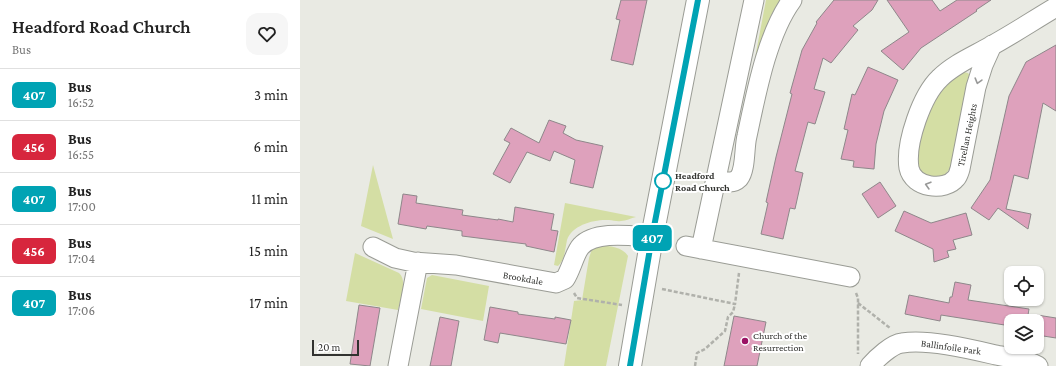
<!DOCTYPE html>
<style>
body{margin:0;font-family:"Crimson Pro",serif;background:#f6f6f6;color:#222;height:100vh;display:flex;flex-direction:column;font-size:15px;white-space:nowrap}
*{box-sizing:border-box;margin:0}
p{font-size:13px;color:#767676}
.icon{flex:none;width:22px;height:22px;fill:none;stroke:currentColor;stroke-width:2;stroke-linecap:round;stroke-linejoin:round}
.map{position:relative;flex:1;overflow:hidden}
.side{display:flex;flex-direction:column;background:#fff;width:300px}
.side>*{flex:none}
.badge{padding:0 8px;border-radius:6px;font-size:14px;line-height:26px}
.tools{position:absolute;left:704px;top:266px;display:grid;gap:8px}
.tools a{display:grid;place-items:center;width:40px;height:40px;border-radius:8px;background:#fff;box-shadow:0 1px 3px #0004;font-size:20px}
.scale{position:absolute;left:12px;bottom:10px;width:47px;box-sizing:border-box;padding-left:4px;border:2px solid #323330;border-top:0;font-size:11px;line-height:14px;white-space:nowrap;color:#323330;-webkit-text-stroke:3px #fff;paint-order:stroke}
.map>.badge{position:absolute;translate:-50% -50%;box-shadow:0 0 0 2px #fff}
.round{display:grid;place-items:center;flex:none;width:42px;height:42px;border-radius:12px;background:#f6f6f6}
.head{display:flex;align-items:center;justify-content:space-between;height:68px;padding:0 12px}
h1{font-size:19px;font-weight:600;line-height:30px}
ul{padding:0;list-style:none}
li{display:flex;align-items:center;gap:12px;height:52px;padding:0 12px;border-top:1px solid #e0e0e0}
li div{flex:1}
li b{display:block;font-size:15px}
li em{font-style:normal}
li .badge{min-width:44px;font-weight:700;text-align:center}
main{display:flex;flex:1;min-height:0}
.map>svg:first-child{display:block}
.green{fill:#d4dea4}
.building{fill:#dea1bc;stroke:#8e878a}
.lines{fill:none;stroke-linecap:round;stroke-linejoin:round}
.minor-casing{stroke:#9a9c95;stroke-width:21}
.major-casing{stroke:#9a9c95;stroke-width:24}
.path{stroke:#b0b1ab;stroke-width:2.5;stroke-dasharray:4 2;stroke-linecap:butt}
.minor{stroke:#fff;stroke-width:19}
.major{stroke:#fff;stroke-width:22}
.oneway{stroke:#989998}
.line-casing{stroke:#fff;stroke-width:9}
.line{stroke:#00a3b4;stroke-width:6}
.stop-dot{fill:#fff;stroke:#00a3b4;stroke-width:2}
.poi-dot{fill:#9a1264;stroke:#fff;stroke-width:1.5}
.labels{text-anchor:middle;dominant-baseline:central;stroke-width:4;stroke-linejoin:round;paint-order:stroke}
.street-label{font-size:10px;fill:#323330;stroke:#fff}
.stop-label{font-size:10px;font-weight:bold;fill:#323330;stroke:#fff;text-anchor:start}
.poi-label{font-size:10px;fill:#323330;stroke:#fff;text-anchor:start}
</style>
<main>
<section class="side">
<div class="head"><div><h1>Headford Road Church</h1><p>Bus</p></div><a class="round"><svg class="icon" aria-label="heart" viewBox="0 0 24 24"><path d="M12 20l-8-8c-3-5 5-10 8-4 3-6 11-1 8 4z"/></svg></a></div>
<ul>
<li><span class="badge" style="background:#00a3b4;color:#fff">407</span><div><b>Bus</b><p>16:52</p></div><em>3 min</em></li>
<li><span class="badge" style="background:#d7263d;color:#fff">456</span><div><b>Bus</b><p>16:55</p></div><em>6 min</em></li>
<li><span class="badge" style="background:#00a3b4;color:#fff">407</span><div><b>Bus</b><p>17:00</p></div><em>11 min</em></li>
<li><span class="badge" style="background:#d7263d;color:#fff">456</span><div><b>Bus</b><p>17:04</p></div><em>15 min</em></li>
<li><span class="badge" style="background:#00a3b4;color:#fff">407</span><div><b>Bus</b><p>17:06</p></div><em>17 min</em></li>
</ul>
</section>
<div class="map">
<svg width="756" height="366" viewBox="0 0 756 366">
<rect width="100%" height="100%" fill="#e9eae3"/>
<path class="green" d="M466,0H480L471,15L455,58Z
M664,72L668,73L670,76L651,167L644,176L633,180C627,177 621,174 619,168C614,153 628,110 636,96C642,85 654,77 664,72Z
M73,165L93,239L61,226Z
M265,203L336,217C331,218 326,221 321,221C317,222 313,220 309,220C294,219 272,225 267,240C265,249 265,260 258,266L254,265Z
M300,245C309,246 323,247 328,256L306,366H264L274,301L282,300L289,258L292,249Z
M55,253L99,273C108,281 100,300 98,310L46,301Z
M132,275L189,286L183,321L121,309L127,278Z"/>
<path class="building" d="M321,0H347L333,65L311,60L320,20L316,19Z
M534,0H578L572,10L553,26L558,30L531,63L523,58L514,89L525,92L515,124L508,122L495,171L503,173L495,209L490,208L483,239L461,234L468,203L466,202L476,157L492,94L490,93L502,50L517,23L516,22Z
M587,0H632L640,11L657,0H691L676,10L677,11L621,48L603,70L581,51L609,32Z
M756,45V111L743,103L728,179L714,175L706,209L731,214L728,229L698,208L689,220L671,208L690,180L709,96L726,62Z
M568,67L598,80L584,111L576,144L574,169L553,167L554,161L541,159L548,130L544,129L552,94L555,95Z
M249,120L266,126L263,133L276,140L303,146L293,188L270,183L275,160L254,151L250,161L227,152L210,183L193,174L210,143L204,140L211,128L239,143Z
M580,182L596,206L578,218L562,194Z
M103,194L117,196L116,203L163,210L162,215L198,220V219L213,222L215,207L254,214L251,230L258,231L254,252L226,246V244L162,236V231L127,226L126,229L98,224Z
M604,211L631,223L666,213L672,235L653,240L656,249L647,251L649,257L634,262L633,249L595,231Z
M655,282L671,285L668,300L729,309L727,321H711V326L641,315L640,321L605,314L609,295L649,303L650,297H652Z
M59,305L80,308L70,366L50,364Z
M190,307L218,312V314L255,319V317L271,320L266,344L200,333L198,343L184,340Z
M737,315L756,318V338L737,335Z
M434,316L466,322L457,366H424Z
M140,317L159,321L151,366H130Z"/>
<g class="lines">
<defs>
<path id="minor" d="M692,45L683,65L676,87L660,169C659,172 658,176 656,178C645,192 613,188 609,168C605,143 622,95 640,78C654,64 674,56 691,46C713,34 734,20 756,7
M416,179C424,181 432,185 439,178C446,169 444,147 447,136C456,94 467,34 492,0
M386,246L550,277
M73,247L95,258L113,262L156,265L256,283L265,279C271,270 275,252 281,246C295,230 333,236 352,237
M401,249L454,0
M98,366L118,262
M570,366C577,358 592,344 602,343C629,339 670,349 696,355C710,358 725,359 738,366"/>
<path id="major" d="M330,366L352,237L398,0"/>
</defs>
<use href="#minor" class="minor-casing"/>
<use href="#major" class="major-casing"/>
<path class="path" d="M362,289L435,304L439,273
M274,293L277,298L322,305
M556,293L558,298V354
M558,303L590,328
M395,366L397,353L405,349L425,331L428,317L433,312L435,304"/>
<use href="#minor" class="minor"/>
<use href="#major" class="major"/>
</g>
<defs><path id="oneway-chevron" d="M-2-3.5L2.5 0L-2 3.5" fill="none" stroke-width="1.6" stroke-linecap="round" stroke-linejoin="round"/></defs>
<g class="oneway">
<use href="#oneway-chevron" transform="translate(678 81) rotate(106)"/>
<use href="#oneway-chevron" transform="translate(628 185) rotate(-164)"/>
</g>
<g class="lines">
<defs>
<path id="line" d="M330,366L352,237L398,0"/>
</defs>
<use href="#line" class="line-casing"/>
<use href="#line" class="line"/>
</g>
<circle class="stop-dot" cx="363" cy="181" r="8"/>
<circle class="poi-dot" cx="445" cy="341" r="4"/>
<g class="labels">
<g class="street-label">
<text transform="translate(667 135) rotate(-78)">Tirellan Heights</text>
<text transform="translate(223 278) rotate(10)">Brookdale</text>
<text transform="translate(651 347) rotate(8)">Ballinfoile Park</text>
</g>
<g class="stop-label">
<text x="375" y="175">Headford<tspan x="375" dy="12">Road Church</tspan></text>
</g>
<g class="poi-label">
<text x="453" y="335">Church of the<tspan x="453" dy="12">Resurrection</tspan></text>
</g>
</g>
</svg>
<div class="tools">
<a><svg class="icon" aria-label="locate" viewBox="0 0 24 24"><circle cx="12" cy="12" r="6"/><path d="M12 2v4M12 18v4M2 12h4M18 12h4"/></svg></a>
<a><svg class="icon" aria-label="layers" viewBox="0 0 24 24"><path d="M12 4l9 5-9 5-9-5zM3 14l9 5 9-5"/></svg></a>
</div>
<div class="scale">20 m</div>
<b class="badge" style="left:352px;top:238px;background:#00a3b4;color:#fff">407</b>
</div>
</main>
